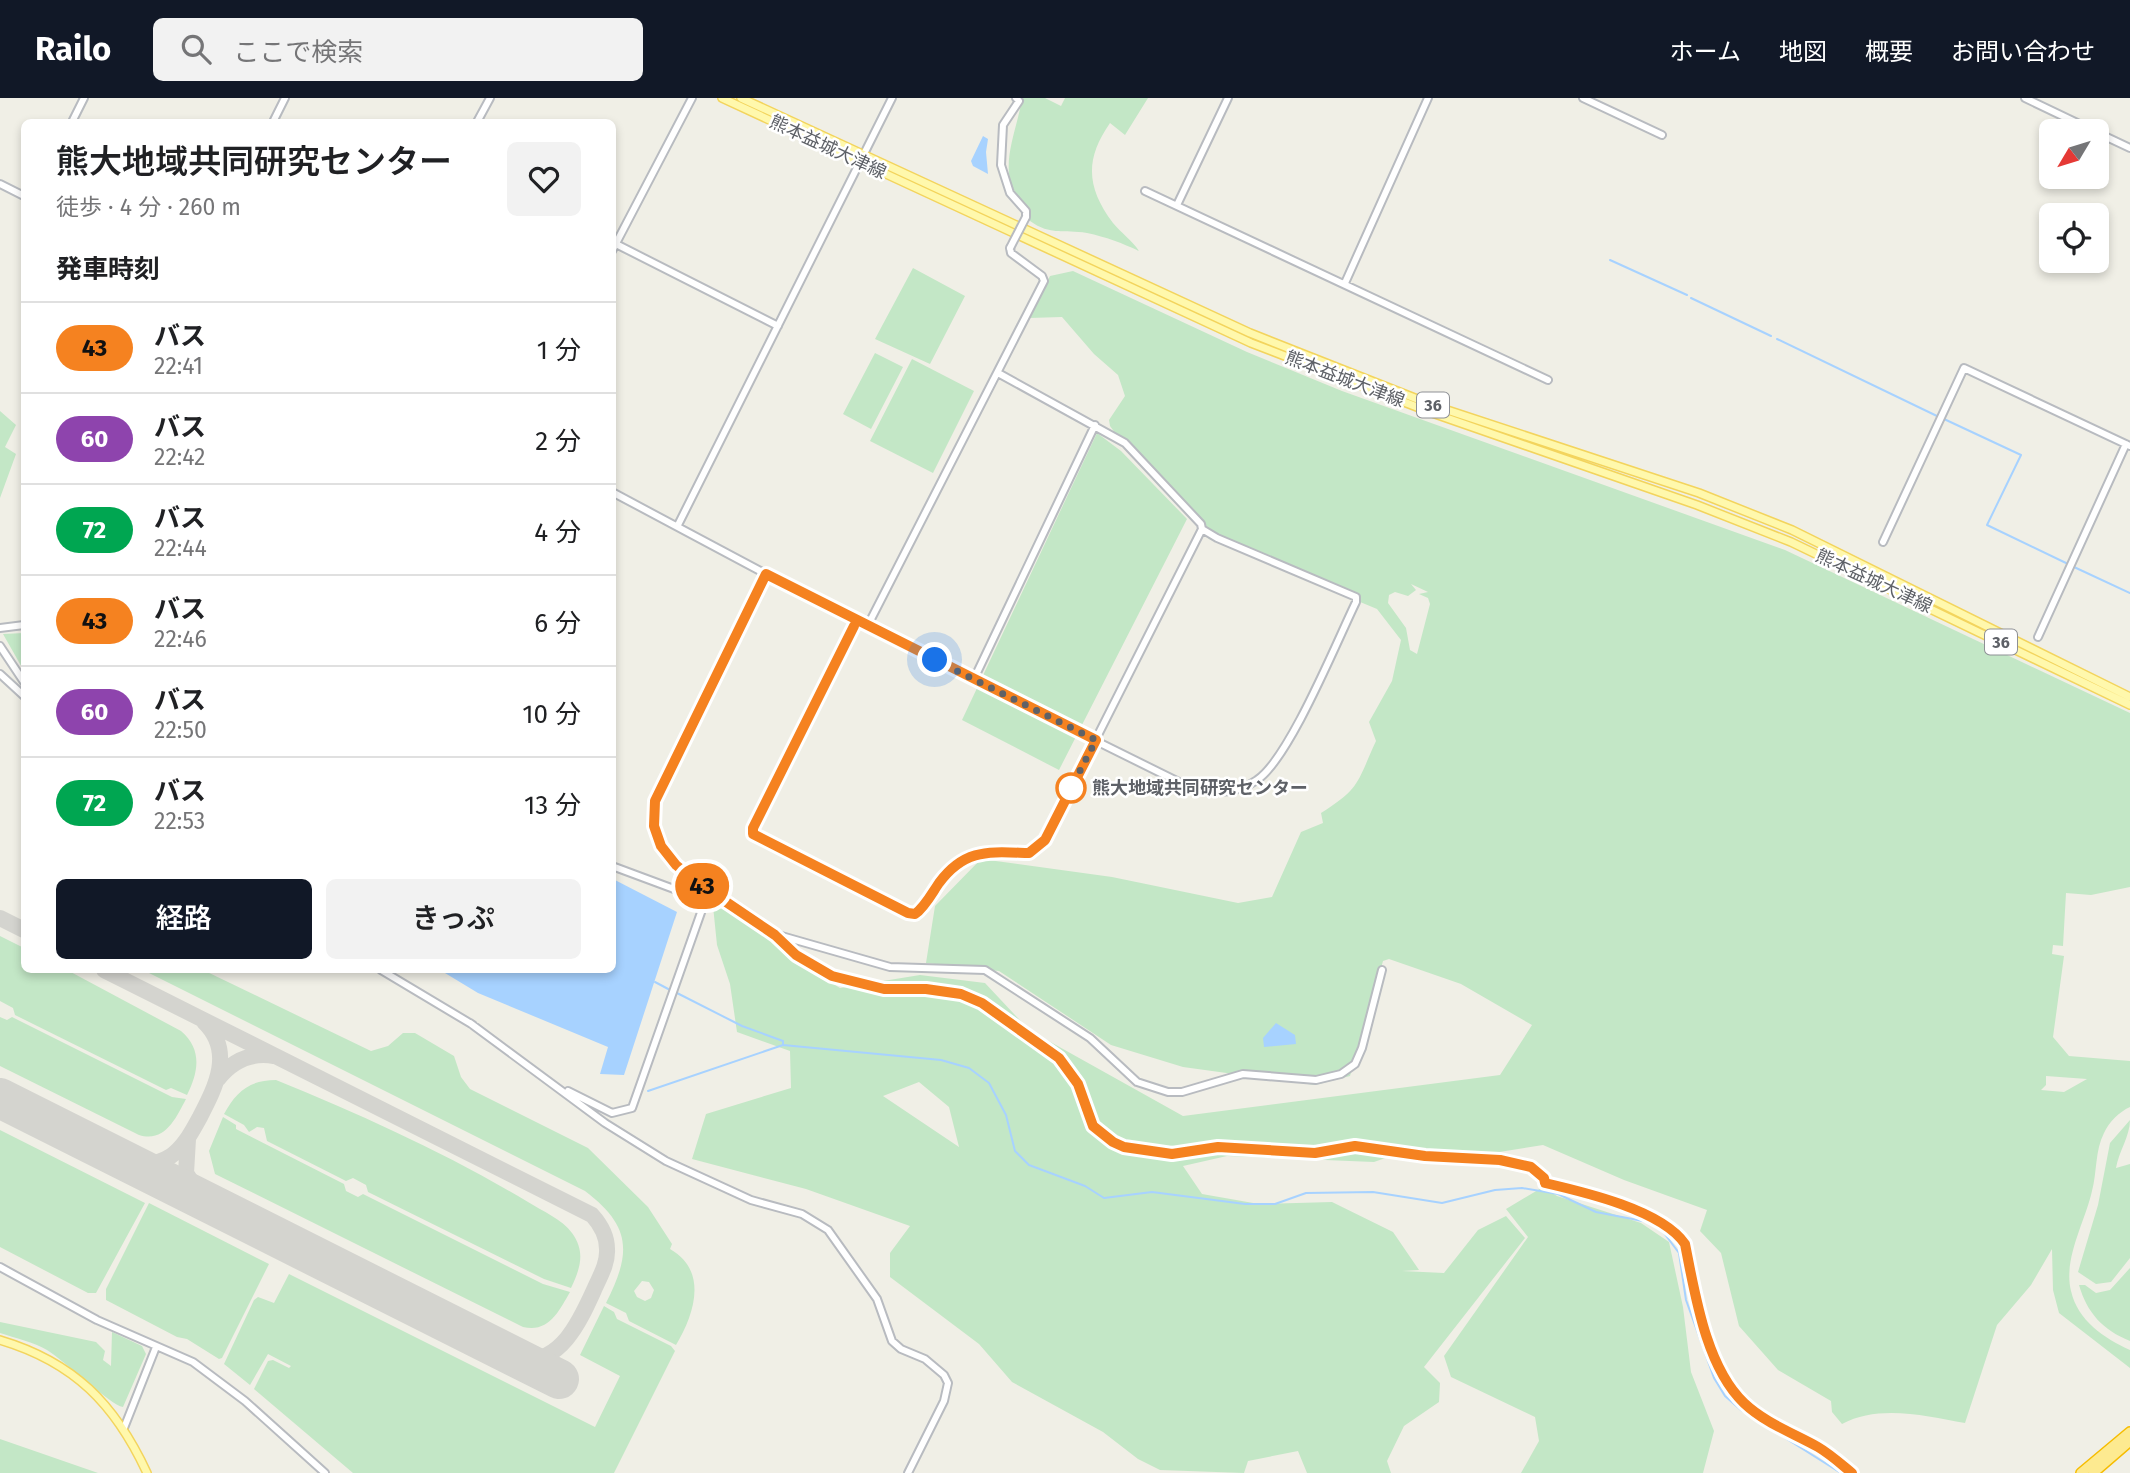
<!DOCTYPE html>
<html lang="ja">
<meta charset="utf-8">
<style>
body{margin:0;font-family:"Fira Sans","Noto Sans JP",sans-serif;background:#f2f2f2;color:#202124;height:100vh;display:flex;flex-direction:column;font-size:26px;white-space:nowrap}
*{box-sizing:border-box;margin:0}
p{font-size:23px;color:#757577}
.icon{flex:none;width:38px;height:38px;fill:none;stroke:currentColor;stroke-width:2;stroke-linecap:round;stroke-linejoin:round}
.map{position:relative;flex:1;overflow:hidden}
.panel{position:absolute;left:21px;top:21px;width:595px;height:854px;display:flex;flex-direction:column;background:#fff;border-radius:10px;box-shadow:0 4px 10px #0003}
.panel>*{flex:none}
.badge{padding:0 14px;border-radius:23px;font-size:24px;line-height:46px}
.needle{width:46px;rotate:232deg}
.fabs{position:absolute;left:2039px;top:21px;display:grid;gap:14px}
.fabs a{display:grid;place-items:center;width:70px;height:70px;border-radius:10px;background:#fff;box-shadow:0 4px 10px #0003;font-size:35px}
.you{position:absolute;width:35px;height:35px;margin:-18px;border:5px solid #fff;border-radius:50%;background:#1a73e8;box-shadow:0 0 0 10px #1a73e833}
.map>.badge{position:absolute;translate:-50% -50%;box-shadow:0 0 0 4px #fff}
h2{padding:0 35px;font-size:26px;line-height:63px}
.round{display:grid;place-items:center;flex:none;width:74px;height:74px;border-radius:10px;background:#f2f2f2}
.overview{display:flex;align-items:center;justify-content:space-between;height:119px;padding:0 35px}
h1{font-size:33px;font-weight:600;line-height:52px}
.primary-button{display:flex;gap:14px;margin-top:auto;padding:14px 35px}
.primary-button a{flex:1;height:80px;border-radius:10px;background:#111827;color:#fff;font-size:28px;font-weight:600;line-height:80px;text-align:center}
.primary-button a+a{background:#f2f2f2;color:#202124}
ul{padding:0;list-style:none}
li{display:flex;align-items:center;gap:21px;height:91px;padding:0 35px;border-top:2px solid #e0e0e0}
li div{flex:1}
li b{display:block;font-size:26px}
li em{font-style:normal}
li .badge{min-width:77px;font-weight:700;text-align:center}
header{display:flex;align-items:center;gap:42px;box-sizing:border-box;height:98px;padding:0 35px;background:#111827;color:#fff}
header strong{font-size:33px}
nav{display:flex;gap:38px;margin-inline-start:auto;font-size:24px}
.search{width:490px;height:63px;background:#f2f2f2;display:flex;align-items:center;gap:18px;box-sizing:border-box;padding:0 24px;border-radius:10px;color:#757577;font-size:26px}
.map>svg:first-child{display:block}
.green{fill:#c3e7c6;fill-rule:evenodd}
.water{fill:#a7d2ff}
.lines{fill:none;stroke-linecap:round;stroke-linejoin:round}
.stream{stroke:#a7d2ff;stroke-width:2}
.taxiway{stroke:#d4d4cf;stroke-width:16}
.runway{stroke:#d4d4cf;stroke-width:40}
.minor-casing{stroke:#b8bbc0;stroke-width:10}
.major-casing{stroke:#f3d45d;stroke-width:10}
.highway-casing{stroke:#f6bc00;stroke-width:12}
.minor{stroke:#fff;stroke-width:6}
.major{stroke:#fff8ac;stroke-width:7}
.highway{stroke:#fdea90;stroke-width:9}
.minor-bridge-casing{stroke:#b8bbc0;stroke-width:10;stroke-linecap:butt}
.minor-bridge{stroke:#fff;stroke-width:6}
.line-casing{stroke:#fff;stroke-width:16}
.line{stroke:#f58220;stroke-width:10}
.walk{stroke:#5e6167;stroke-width:7;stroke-dasharray:0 12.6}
.stop-dot{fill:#fff;stroke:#f58220;stroke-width:3.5}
.labels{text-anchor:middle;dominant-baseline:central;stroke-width:5;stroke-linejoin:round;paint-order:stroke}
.shield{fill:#fff;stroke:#8e9095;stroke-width:2}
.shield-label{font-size:16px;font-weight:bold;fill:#5e6167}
.street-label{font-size:18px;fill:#5e6167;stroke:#fff}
.stop-label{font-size:18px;font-weight:bold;fill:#5e6167;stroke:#fff;text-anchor:start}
</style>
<header>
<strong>Railo</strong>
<div class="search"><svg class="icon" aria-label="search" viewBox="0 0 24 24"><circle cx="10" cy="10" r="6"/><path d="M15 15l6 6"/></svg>ここで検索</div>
<nav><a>ホーム</a><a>地図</a><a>概要</a><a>お問い合わせ</a></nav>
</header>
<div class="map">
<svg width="2130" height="1375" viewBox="0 0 2130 1375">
<rect width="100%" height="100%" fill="#f0efe6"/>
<path class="green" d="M1022,0H1045L1061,8L1065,0H1148L1125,37L1110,25C1085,61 1086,89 1113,125C1121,135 1132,142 1139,153C1122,145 1106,139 1087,135C1063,131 1051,138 1030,123V113C1025,105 1014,95 1011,86C1003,59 1018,28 1022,0Z
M913,170L965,198L930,266L875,241Z
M1073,173L1247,254L1342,293L1785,452L2130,615V789L2091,797L2066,795L2063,848L2053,847L2052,856L2064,858L2053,939L2069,958L2130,963V1009C2119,1014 2109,1024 2104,1035C2095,1052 2097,1075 2092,1093C2085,1124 2063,1161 2071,1193C2078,1223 2104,1240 2130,1252V1270L2059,1215L2053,1192L2052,1151L2031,1187L1997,1227L1965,1325C1926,1318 1879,1306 1842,1326L1832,1314L1831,1303L1778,1272L1739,1228L1721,1155L1700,1133L1707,1112L1624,1082L1543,1047L1487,1056L1411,1051L1374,1064L1227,1058L1183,1068L1202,1096L1259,1106L1332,1104L1393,1134L1419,1172L1402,1173L1444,1175L1478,1132L1506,1118L1525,1140L1424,1269L1440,1285L1439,1304L1404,1328L1387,1363L1391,1375H1307L1298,1353L1248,1363L1244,1375L1160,1372L1138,1361L1103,1334L1012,1284L979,1246L890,1179V1155L910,1128L806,1091L692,1061L706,1016L791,990L790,953L737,934L730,886L717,847L713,808L707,805L711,795L767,835L788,858L840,890L920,877L985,885L1029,932L1183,1018L1500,977L1532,927L1461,886L1389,861L1383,863L1350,978L1315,987L1183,969L1111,947L999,873L926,865L935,808L981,761L1112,779L1238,805L1272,799L1301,734L1323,725L1321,715C1361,690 1357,684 1376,643L1369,624L1392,583L1401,542L1377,511L1209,441L1134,361L1110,328L1109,322L1125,298L1118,277L1094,256L1062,219L1029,220L1050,178ZM1411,486L1428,494L1419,496L1428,500L1430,506L1417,556L1410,552L1406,530L1388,505L1389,497L1395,494L1408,498L1416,492ZM2046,978L2087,981L2064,994L2041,992L2046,987ZM919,984L949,1009L959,1049L883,998Z
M875,255L903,269L871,331L843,316Z
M912,261L974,293L933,375L870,343Z
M0,313L16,327L5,349L16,356L0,400Z
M1097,335L1121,353L1187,421L1059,672L962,622Z
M24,535V573L3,536Z
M0,838L24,850V872H67L181,933C202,951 199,973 187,997L171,990L166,992L15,917L13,910L0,903Z
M143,872H203L371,953L388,948L403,935H415L454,958L461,979L470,991L588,1050L648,1109L672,1146L670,1151C709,1173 694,1217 676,1247L629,1223L626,1215L606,1205C632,1154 631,1128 585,1093ZM642,1183L649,1184L654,1192L651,1200L645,1203L637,1199L634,1193Z
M0,919L7,922L12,919L172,999L186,1001C176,1020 165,1045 139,1037L0,968Z
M276,982C362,1017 448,1056 528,1104C542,1113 562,1121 572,1135C586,1154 580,1171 571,1190L544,1181L368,1094L366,1087L353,1080L346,1083L267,1043L264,1030L257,1029L249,1034L244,1027L224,1016C236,994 249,982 276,982Z
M223,1019L236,1027V1031L344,1086L346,1093L358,1099L363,1096L543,1186L570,1194C559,1213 549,1235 523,1229L215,1076L209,1053Z
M2130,1022C2130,1038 2119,1053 2116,1070L2130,1066V1160L2111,1184L2096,1186L2078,1174L2098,1107L2110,1045Z
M0,1032L145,1105L96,1195H88L0,1149Z
M1543,1089L1557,1098L1641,1125L1669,1144L1683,1209L1691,1274L1714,1333L1703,1375H1521L1539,1343L1535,1319L1451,1279L1444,1258L1528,1139L1506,1111Z
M149,1105L269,1166L222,1260L219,1261L187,1241L177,1239L106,1202V1191Z
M2130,1170V1243C2103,1232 2087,1215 2079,1187H2085L2096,1195L2110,1192Z
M289,1176L595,1329L620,1278L580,1257L604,1208L614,1214L617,1221L671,1248L675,1253L614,1375H353L254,1291L268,1263L273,1262L289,1270L291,1268L268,1256L250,1287L224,1266L254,1202L258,1199L274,1205Z
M0,1224L96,1244L105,1253L103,1262L111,1268L112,1234L142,1248L146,1256L123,1309C110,1307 65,1263 47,1252C34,1244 15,1240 0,1235Z
M0,1341L98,1375H0Z"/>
<path class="water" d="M983,38L988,41L986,54L988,76L973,68L971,63Z
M613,781L677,814L624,977L600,976L608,949L478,895L440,872H612Z
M1276,925L1295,937L1296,946L1264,949L1263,940Z"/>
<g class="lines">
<path class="stream" d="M1610,162L1687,197
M1691,200L1771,238
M1777,241L1939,319
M1944,321L2021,357L1987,427L2066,465
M2074,469L2130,495
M655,884L672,893
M677,895L742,928L783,943V947
M648,993L783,947L941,962L969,970L989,985L1006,1017L1015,1053L1029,1067L1085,1088L1104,1100L1152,1094L1245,1106H1275L1306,1095L1373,1094L1442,1105L1495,1092L1522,1090L1558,1096L1596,1114L1648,1124L1664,1135L1679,1155L1686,1202L1714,1280L1725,1298L1741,1312L1841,1375"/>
<path class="taxiway" d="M0,820L24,832
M104,872L592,1117C601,1127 607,1138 607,1151C608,1166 599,1180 594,1192C580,1223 561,1266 520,1262
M218,981C232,963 250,954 274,958
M188,1041L186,1075L204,1103
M129,1065C144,1068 159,1066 171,1058C185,1048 192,1033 200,1019C216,988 234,953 204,924"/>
<path class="runway" d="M0,1000L559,1281"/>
<defs>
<path id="minor" d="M1016,0L1019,3L1003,27L1001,67L1010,95L1026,113V119
M1583,0L1662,37
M2025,0L2094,33
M72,24L84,0
M273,24L285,0
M477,24L490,0
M2096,34L2130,50
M0,86L24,98
M1145,93L1548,282
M1177,107L1228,0
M616,146L778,228
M612,153L692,0
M1345,185L1428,0
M612,394L856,524L1195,692C1219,695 1237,696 1257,682C1289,661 1337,543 1356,504V499L1217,440L1202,431L1201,426L1125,345L998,275
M678,427L892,0
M1883,444L1964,270L2130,348
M766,476L655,703V728L661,748L676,767L698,785L775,837L796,857L832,878L884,891H926L961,896L982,905L1059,960L1078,986L1093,1028L1113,1044L1172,1056L1218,1049L1315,1055L1355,1048L1425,1058L1500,1062L1531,1069L1545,1085L1589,1096L1652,1119L1673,1132L1684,1146C1696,1198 1703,1267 1744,1305C1765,1325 1793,1335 1818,1349C1830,1356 1841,1367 1852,1375
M856,524L753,730V736L915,816C925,809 932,796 939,786C965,750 989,754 1029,756L1045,742L1202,431
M867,529L1044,183L1042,178L1011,155L1010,150
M0,530L24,527
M2038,539L2126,346
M0,548L24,584
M0,576L24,598
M974,581L1095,327
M778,837L890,869L985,872L1090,940L1137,984L1168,994H1182L1243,976L1316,982L1341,976L1355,966L1362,950L1382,872
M381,872L473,927
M470,925L605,1025L666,1063L751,1102L802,1116L828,1132L877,1201L892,1243L901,1251L925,1261L944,1277L948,1285L944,1303L908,1375
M568,993L612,1015L632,1010L704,806L682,794L612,768
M0,1169L97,1222L193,1264L245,1303L325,1375
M124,1330L156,1249"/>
<path id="major" d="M722,0L1251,245L1435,316L1697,407L1791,444L2130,607
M741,0L1250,235L1435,308L1699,395L1792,432L2130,599
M0,1242C74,1264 115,1306 147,1375"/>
<path id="highway" d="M2081,1375L2130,1334
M2093,1375L2130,1343"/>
</defs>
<use href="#minor" class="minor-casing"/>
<use href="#major" class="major-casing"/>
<use href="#highway" class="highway-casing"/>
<use href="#minor" class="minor"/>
<use href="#major" class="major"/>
<use href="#highway" class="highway"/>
<defs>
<path id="minor-bridge" d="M1010,150L1026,119"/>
</defs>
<use href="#minor-bridge" class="minor-bridge-casing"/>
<use href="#minor-bridge" class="minor-bridge"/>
</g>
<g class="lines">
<defs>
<path id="line" d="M854,528L753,730V736L908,815L915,816C925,809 932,795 939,785C965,750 989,754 1029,755L1045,742L1096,642L766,476L655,703L654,728L661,748L676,767L698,785L775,837L796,857L832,878L884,891H926L961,896L982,905L1059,960L1078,986L1093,1028L1113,1044L1124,1049L1172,1056L1218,1049L1315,1055L1355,1048L1425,1058L1500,1062L1531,1069L1544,1080L1545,1085C1584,1094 1662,1112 1685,1146C1695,1196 1706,1269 1744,1305C1765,1325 1793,1335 1818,1349C1830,1356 1841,1366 1852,1375"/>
</defs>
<use href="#line" class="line-casing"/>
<use href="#line" class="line"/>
<path class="walk" d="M935,562L1096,642L1071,690"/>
</g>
<circle class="stop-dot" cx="1071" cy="690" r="14"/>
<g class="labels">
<g class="shield">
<rect x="1417" y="294.5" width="32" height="25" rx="5"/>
<rect x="1985" y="531.5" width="32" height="25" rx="5"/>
</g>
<g class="shield-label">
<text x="1433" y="307">36</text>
<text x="2001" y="544">36</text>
</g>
<g class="street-label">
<text transform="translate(828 49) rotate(25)">熊本益城大津線</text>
<text transform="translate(1345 281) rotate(21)">熊本益城大津線</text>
<text transform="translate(1874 483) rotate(25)">熊本益城大津線</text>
</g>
<g class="stop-label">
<text x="1092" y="690">熊大地域共同研究センター</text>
</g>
</g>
</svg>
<div class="fabs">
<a><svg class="needle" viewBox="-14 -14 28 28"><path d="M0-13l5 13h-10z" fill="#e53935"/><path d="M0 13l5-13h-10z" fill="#757577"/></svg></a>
<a><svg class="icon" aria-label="locate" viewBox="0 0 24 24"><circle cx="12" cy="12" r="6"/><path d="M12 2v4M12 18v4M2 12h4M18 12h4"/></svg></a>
</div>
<div class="you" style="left:935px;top:562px"></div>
<b class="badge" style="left:702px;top:788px;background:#f58220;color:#111">43</b>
<section class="panel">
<div class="overview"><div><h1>熊大地域共同研究センター</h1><p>徒歩 · 4 分 · 260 m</p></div><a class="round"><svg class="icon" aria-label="heart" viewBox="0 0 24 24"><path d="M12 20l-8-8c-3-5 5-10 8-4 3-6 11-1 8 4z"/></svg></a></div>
<h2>発車時刻</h2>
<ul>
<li><span class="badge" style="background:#f58220;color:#111">43</span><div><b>バス</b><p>22:41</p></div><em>1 分</em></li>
<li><span class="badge" style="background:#8e44ad;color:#fff">60</span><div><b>バス</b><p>22:42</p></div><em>2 分</em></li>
<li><span class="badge" style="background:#00a651;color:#fff">72</span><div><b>バス</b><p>22:44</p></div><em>4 分</em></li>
<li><span class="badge" style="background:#f58220;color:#111">43</span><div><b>バス</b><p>22:46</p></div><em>6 分</em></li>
<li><span class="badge" style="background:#8e44ad;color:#fff">60</span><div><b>バス</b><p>22:50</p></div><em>10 分</em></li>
<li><span class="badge" style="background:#00a651;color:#fff">72</span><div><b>バス</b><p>22:53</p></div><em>13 分</em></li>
</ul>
<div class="primary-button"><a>経路</a><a>きっぷ</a></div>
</section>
</div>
